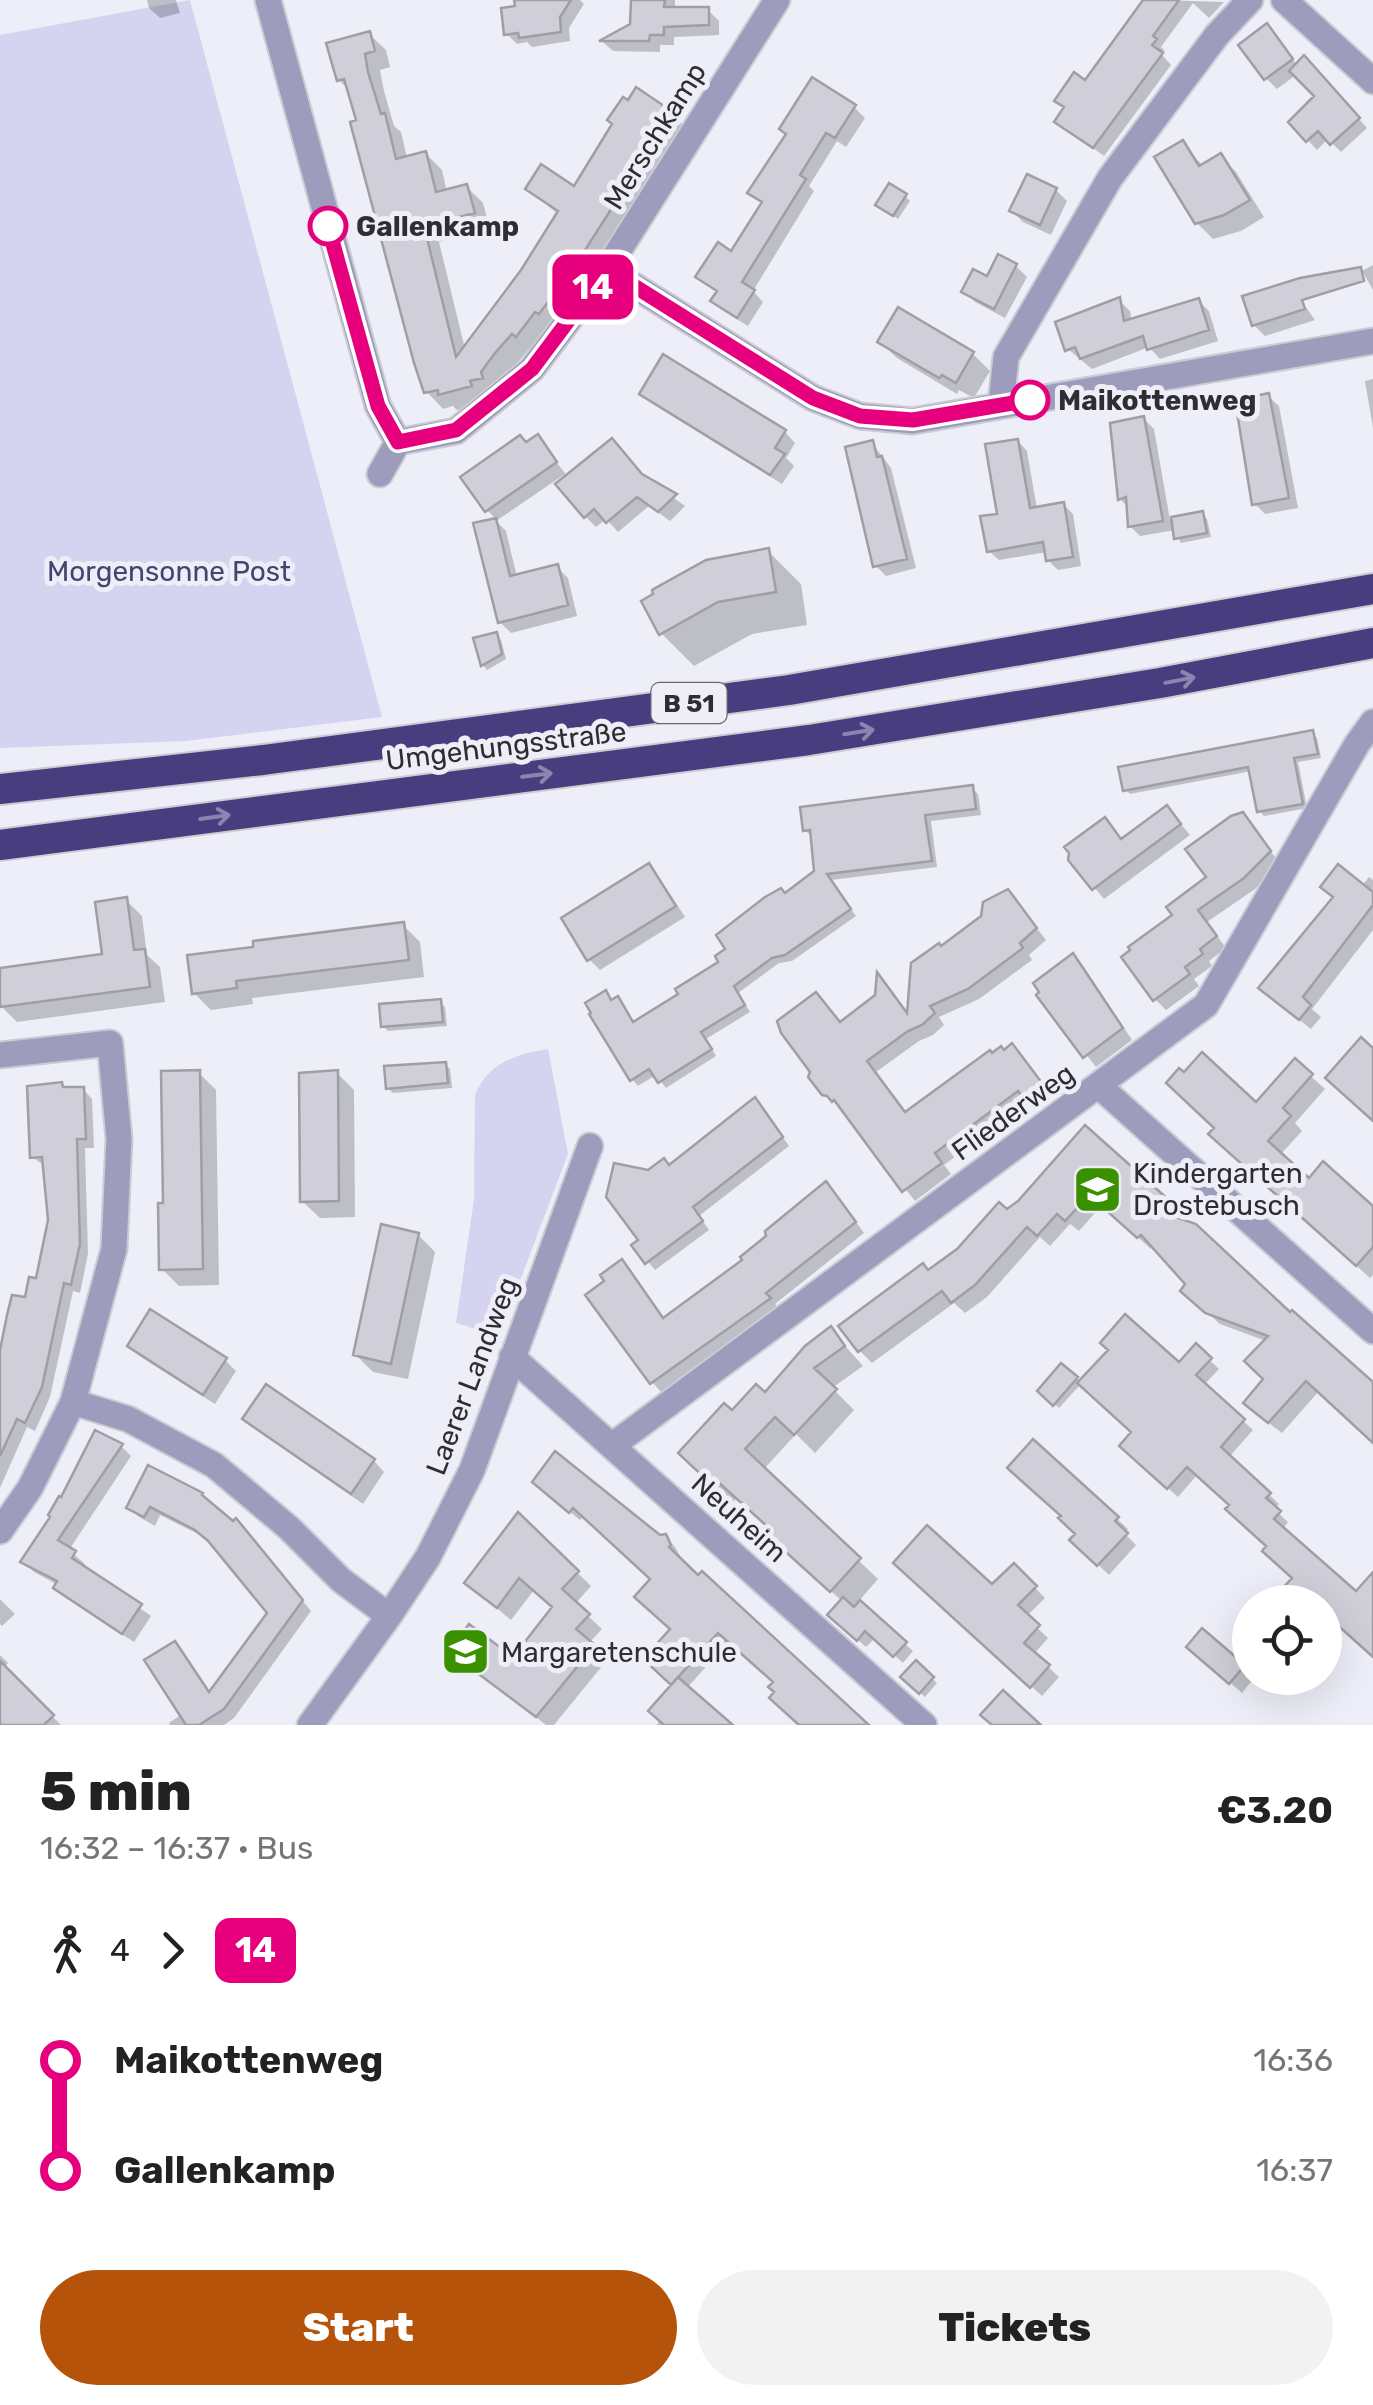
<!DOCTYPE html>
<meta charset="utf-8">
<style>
body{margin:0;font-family:Rubik,sans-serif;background:#f2f2f2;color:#222;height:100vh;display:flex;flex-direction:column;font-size:38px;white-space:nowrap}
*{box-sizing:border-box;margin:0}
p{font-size:32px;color:#767676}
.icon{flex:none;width:55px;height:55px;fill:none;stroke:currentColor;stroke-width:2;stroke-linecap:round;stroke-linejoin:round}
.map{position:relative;height:1725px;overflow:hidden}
.details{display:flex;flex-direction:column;background:#fff;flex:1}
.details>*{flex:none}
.badge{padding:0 20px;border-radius:15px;font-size:35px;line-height:65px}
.fabs{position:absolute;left:1232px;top:1585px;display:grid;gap:20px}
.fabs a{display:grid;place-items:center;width:110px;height:110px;border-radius:50%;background:#fff;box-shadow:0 10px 40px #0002;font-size:50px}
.map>.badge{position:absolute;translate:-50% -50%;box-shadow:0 0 0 5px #fff}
.legs{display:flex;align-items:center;gap:15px;height:110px;padding:0 40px;font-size:32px}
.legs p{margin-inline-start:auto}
.summary{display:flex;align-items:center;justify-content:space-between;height:170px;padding:0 40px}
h1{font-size:55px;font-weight:800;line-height:75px}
.cta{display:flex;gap:20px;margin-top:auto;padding:20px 40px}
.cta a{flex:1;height:115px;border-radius:60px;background:#b45309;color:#fff;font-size:40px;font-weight:800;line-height:115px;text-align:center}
.cta a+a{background:#f2f2f2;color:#222}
ul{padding:0 40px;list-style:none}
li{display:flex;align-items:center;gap:35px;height:110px;font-size:38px}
li i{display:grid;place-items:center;width:15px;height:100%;margin:0 12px;background:currentColor}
li i::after{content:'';width:25px;height:25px;margin:-12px;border:8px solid;border-radius:50%;background:#fff}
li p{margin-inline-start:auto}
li:first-child i{background:linear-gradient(#0000 50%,currentColor 0)}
li:last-child i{background:linear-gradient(currentColor 50%,#0000 0)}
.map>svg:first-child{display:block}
.green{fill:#d5d3ef}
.shadow{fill:#0003}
.building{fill:#d0cfd9;stroke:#9e9ea7;stroke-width:2.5}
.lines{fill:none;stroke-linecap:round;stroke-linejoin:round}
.minor-casing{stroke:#cbcbd4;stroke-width:29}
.highway-casing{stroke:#cbcbd4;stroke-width:34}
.minor{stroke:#9e9cbd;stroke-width:25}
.highway{stroke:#483d7f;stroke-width:30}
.oneway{stroke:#8a84af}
.line-1-casing{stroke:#fff;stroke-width:22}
.line-1{stroke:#e6007e;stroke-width:15}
.stop-1-dot{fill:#fff;stroke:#e6007e;stroke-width:5}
.labels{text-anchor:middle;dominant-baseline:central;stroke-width:10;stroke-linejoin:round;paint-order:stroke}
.shield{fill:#eeeef8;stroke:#68686d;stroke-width:2.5}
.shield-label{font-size:25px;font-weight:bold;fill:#2e2e32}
.street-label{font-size:28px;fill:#2e2e32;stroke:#eeeef8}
.stop-label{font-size:28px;font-weight:bold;fill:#2e2e32;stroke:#eeeef8;text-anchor:start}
.park-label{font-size:28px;fill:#474271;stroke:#eeeef8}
.poi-label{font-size:28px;fill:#2e2e32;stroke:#eeeef8;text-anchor:start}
</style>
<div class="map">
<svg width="1373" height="1725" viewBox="0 0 1373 1725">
<rect width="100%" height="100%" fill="#eeeef8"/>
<path class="green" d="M190,0L382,717L186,741L0,748V35Z
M548,1049L568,1154L499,1336L456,1323L474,1199L475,1095C488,1063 516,1054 548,1049Z"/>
<path class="shadow" d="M147,0H176L180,13L160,18L149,8Z
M517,0H580L584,4L569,28L570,41L532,47L527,42L517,44L507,34L518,8Z
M633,0H675V9L708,10L719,21V35L674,37V45H660V52L613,51L603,42L633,26Z
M1158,0L1224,2L1209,18L1193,3L1161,47L1165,51L1162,55L1171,65L1104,156L1057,122L1066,109L1057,100L1085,84Z
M1267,27L1298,66L1313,68L1367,128L1341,152L1328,139L1317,150L1291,122L1318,96L1296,75L1277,89L1266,78Z
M369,34L386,50L390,67L380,70L384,91L394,126L401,132L407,158L426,154L442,170L447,192L467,187L483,203L490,229L439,242L465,349L524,272L559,215L528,189H575L672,114L688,130L589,285L534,352L529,349L511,370L486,402L457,410L453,406L443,409L427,392L359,122L349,90L339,80Z
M854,107L865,118L846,147L837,141L809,186L814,191L753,291L763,302L748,326L724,311L714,301L718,293L698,277L732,254L763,204L751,193Z
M1182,143L1203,166L1220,156L1236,172L1264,217L1241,231L1213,239L1197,223Z
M1056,190L1067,201L1051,235L1023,222L1012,211Z
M905,196L910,201L898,219L883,209Z
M1373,265V290L1362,271Z
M1016,266L1027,277L1005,318L975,302L964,291Z
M1298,296L1315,320L1265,336L1254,325Z
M1119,300L1130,311L1132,322L1199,301L1209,311L1218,341L1160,359L1149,347L1092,369L1068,349Z
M880,342L973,354L990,371L974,398L959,390L957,394L897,358Z
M1373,379V428L1365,381Z
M642,394L785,432L795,443L786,458L794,466L782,484L653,404Z
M1268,396L1279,406L1298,508L1265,514L1255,504Z
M1144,419L1154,429L1170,520L1202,514L1207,519L1211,537L1181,543L1175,530L1140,536L1130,526L1129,508L1120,499Z
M537,437L568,477L637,471L685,506L670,521L649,506L618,532L606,519L596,527L586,517L565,474L496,521L506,531L517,577L557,567L568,578L577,616L511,633L500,622L476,525L497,520L487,510L526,445Z
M1018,441L1027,451L1037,509L1064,505L1073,514L1081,566L1058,570L1048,560L1047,552L999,560L989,551Z
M872,443L891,468L916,568L886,576L876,566Z
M768,551L801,584L807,625L752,634L694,666L661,633Z
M496,635L501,640L506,659L487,670L483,665L476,640Z
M1312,733L1317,738L1321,758L1298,762L1307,808L1264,816L1260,811L1252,771L1130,794L1125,789Z
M972,788L978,794L981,815L931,821L937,867L831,880L856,916L792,961L779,963L738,993L750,1012L706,1039L716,1056L666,1088L656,1075L638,1086L632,1079L605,993L613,1002L617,999L624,1006L635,1024L681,995L722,963L785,896L817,872L811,836L805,830Z
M1167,808L1190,835L1104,899L1071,859L1105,820L1123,841Z
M1253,827L1280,864L1255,889L1207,922L1226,948L1209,961L1212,966L1194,979L1199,986L1166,1010L1155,999L1209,877Z
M649,866L659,877L685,917L600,970L589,959Z
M1369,877L1373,880V930L1312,1009L1321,1017L1311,1029L1273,999Z
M1008,892L1046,940L1029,955L1032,960L979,999L939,1017L944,1025L933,1035L919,1041L876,1072L906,1114L1012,1046L1051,1095L1036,1107L1030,1101L944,1165L951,1174L915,1201L838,1105L823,1093L841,1025L877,996L879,977L909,1016L941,949L983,918Z
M126,900L142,916L147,955L160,967L165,1002L17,1022L1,1006L0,970L105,956Z
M403,925L420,942L424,977L252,998L253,1004L211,1010L194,993Z
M1073,957L1084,967L1132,1040L1096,1067L1040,995Z
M440,1002L445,1007L447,1026L388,1031L383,1026Z
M1295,1062L1325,1089L1295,1123L1302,1131L1280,1155L1309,1181L1373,1210V1275L1370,1278L1225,1147L1256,1106Z
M445,1064L450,1069L452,1088L393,1093L388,1088Z
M199,1073L216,1090L219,1285L179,1286L162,1269L165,1206Z
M337,1073L354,1090L355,1217L320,1218L302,1201Z
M62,1085L66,1090L83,1089L92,1099L94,1148H85L88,1254L80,1293L73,1291L50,1397L35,1431L27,1427L0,1488V1361L38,1281L50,1220L45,1166L32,1157Z
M763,1109L789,1146L699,1216L709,1230L655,1270L635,1246L641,1241L649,1173L670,1167Z
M1085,1129L1181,1215L1176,1220L1373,1386V1440L1319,1391L1282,1433L1258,1415L1266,1379V1341L1220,1324L1195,1302L1189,1284L1154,1245L1151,1249L1102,1205L1079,1231L1070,1224L1050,1246L1040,1237L987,1297L965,1313L954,1303L872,1363L860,1351L842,1327L929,1273L1020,1202Z
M836,1195L864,1233L775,1304L779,1310L662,1393L652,1382L607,1281L622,1263L665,1320Z
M418,1235L435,1252L408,1379L373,1372L356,1355Z
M831,1330L863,1366L832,1388L854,1410L815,1453L796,1434L763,1470L878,1579L858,1602L913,1651L903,1663L875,1638L866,1647L839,1623L843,1602L789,1553L773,1530L737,1498L733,1502L700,1472L732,1413L765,1395Z
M130,1346L225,1360L236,1371L215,1404L141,1357Z
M1196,1347L1219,1369L1204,1385L1253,1430L1229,1457L1279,1504L1274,1509L1288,1522L1282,1530L1356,1595L1373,1601V1658L1325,1612V1602H1287L1280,1595L1295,1578L1232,1505L1198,1474L1178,1497L1156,1477L1134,1433L1081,1384L1059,1408L1040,1391L1062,1366L1081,1383L1179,1365Z
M245,1419L374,1461L384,1472L363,1504L256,1430Z
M1033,1442L1128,1529L1124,1533L1136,1545L1109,1575L1072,1540L1078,1534L1064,1516Z
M121,1446L131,1456L69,1550L85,1564L83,1568L151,1616L134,1642L66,1598L56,1587L58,1585L34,1572L24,1562L53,1517Z
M545,1492L659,1538L665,1537L675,1547L680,1556L677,1559L868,1725H801L777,1692L776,1682L729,1641L687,1688L730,1725H657L674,1686L673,1630L653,1579L584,1515L580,1520Z
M211,1505L246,1532L311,1611L234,1718L224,1725H170L169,1723L182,1714L174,1644L211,1694L270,1613L208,1539L160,1515L155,1526L139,1517L129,1507Z
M518,1515L591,1586L575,1604L602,1629L589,1643L607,1660L554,1725H546L452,1651L514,1660L554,1608L534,1590L511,1620L467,1583Z
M1014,1566L1045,1598L1026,1617L1048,1638L1034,1654L1059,1677L1042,1696L906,1573L992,1588Z
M0,1599L15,1614L2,1626L0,1624Z
M1202,1631L1254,1678L1242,1693L1200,1657Z
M0,1655L8,1663L4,1668L61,1725H16L0,1710Z
M916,1664L937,1683L925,1697L903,1677Z"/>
<path class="building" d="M514,0H571L560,17L561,32L519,38L518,33L504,35L501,8L515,6Z
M631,0H665L664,7H709V25L664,27V35H650L649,41H599L630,24Z
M1143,0H1179L1153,36L1157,39L1152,45L1163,53L1093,148L1054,122L1064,107L1054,101L1074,72L1085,80Z
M1267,23L1293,59L1264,80L1238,45Z
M370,31L375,51L365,54L368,72L381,114L385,113L396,159L426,151L436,192L467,184L475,213L424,226L456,357L521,270L558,211L525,189L541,164L574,186L612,124L607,120L623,97L628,100L636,87L673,112L573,269L539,314L535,312L516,337L512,334L495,353L481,372L483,378L470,381L472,386L438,395V390L424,393L414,363L350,122L356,120L344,79L337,81L326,43Z
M1304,55L1360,118L1330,145L1318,131L1306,142L1288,122L1314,96L1289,71Z
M812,77L856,105L835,138L826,133L800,175L806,179L742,282L755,290L737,318L710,301L717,291L695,277L718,242L731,251L762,202L747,193L786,134L779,129Z
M1183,140L1199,166L1221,153L1250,200L1224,215L1195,224L1154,157Z
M1027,174L1057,188L1040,225L1009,211Z
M889,183L907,194L893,216L875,205Z
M998,254L1017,264L994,309L961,292L973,269L987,276Z
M1361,267L1364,281L1302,300L1305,309L1252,326L1242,296L1300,278Z
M1120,297L1124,321L1199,298L1209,330L1147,350L1143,336L1080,359L1075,347L1065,351L1055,322Z
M898,307L974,352L956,383L942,375L939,378L877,342Z
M663,354L786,430L775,448L785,454L770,475L639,394Z
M1269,393L1289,498L1252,505L1235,400Z
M1144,416L1163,521L1128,527L1126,497L1118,500L1110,423Z
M538,434L557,462L485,512L460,477L520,435L526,442Z
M612,438L642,474L677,494L658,512L637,497L606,523L594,509L584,518L555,484Z
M1018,439L1030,508L1064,502L1073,557L1046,561L1043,542L987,552L980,516L997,514L985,444Z
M873,440L877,457L882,456L907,559L873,567L845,447Z
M1203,511L1207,533L1174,539L1171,517Z
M496,518L510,576L558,564L568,605L498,623L473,523Z
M769,548L776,592L718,602L659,635L641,601L653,594L652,590L706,560Z
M497,632L502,654L481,666L473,638Z
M1313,730L1318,754L1294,758L1303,804L1257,812L1248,767L1123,791L1118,767Z
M973,785L976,809L925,815L932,861L827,874L851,909L785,955L772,958L734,986L745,1005L701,1032L712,1049L658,1083L649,1069L630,1081L589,1014L591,1013L585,1003L606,990L611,1000L618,996L633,1022L678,994L675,989L718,962L715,956L725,949L716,935L765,897L781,888L785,893L814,871L810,830L803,831L800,807Z
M1167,805L1181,824L1092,890L1068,860L1069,853L1064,847L1105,817L1121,839Z
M1243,812L1271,851L1244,878L1198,910L1217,936L1200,949L1203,954L1185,967L1190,974L1153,1001L1121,957L1130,950L1128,947L1172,915L1166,907L1206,877L1185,849L1231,816Z
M649,863L676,906L587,961L561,918Z
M1338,864L1373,892V905L1303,997L1311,1005L1299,1020L1258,988L1333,897L1320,887Z
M1008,889L1037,928L1020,943L1023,948L968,989L930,1006L935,1013L922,1025L908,1031L867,1061L905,1112L990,1050L992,1053L1001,1046L1004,1050L1012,1043L1042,1083L1023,1097L1018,1091L935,1153L942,1163L902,1192L834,1100L832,1102L827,1096L822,1095L808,1077L810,1072L781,1033L777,1021L816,992L840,1022L875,995L877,972L907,1013L911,963L939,943L941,946L981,916L983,902Z
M127,897L134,950L145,949L150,987L0,1007V968L102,954L95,902Z
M404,922L409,960L236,981L237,988L192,994L187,955L253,947V941Z
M1073,953L1123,1028L1083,1058L1036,995L1039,992L1033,983Z
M441,999L443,1022L381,1027L379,1004Z
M1361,1037L1373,1048V1121L1325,1078Z
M1202,1052L1256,1102L1295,1058L1313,1074L1283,1108L1291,1116L1268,1141L1309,1178L1323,1161L1373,1206V1247L1356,1266L1208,1134L1214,1128L1166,1083L1179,1068L1184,1072Z
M446,1062L448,1083L386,1089L384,1066Z
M200,1070L203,1269L159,1270L158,1203H163L161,1071Z
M338,1070L339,1201L300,1202L299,1073Z
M62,1082L63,1087H84L86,1139H77L80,1244L71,1285L64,1283L42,1387L25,1423L17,1419L0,1456V1350L7,1315L12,1295L25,1297L29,1277L36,1278L48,1220L42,1157L30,1158L27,1086Z
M755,1097L783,1137L693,1207L703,1221L645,1264L631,1245L638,1240L606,1197L614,1163L648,1170L664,1158L669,1165Z
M1085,1125L1170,1201L1161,1212L1196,1224L1290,1312L1292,1310L1373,1382V1443L1306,1381L1268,1423L1243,1403L1263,1379L1244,1361L1268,1336L1205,1313L1180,1291L1185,1284L1141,1235L1137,1238L1089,1195L1065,1221L1057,1214L1037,1236L1027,1227L975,1285L951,1303L942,1291L858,1352L838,1326L923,1263L928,1270L957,1249L999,1202L1007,1209L1018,1201Z
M826,1181L856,1222L766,1293L771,1298L650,1384L585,1295L604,1281L600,1275L622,1259L663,1318L742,1260L740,1257L766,1236L765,1231Z
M381,1224L419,1233L391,1364L353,1355Z
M150,1309L227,1358L203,1395L127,1346Z
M1125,1314L1179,1362L1196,1343L1212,1358L1196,1375L1245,1419L1221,1447L1271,1493L1266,1498L1281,1511L1274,1519L1356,1591L1373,1572V1657L1325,1614V1602H1270L1292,1578L1262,1551L1266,1546L1225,1509L1229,1505L1187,1467L1167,1489L1119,1446L1131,1432L1077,1383L1108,1350L1100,1343Z
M831,1326L845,1346L814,1368L837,1389L794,1435L775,1417L745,1449L861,1558L830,1592L766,1534L770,1529L716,1480L712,1485L678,1453L724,1403L732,1410L756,1384L765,1392L805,1346Z
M1061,1363L1078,1377L1053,1406L1037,1391Z
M266,1384L375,1459L351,1494L242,1419Z
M95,1430L123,1444L58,1540L76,1551L72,1558L142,1604L122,1634L53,1588L57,1581L20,1562L50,1517L48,1515L59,1496L61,1497Z
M1033,1439L1119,1517L1115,1521L1128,1533L1097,1566L1069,1540L1075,1534L1058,1518L1061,1516L1007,1468Z
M555,1451L660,1535L666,1534L671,1545L669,1547L698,1575L702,1571L869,1725H799L769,1698L774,1692L768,1687L773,1682L718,1633L671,1685L643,1659L670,1629L634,1597L650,1579L573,1508L569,1513L532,1482Z
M148,1465L203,1493L202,1495L233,1521L236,1518L303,1600L224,1709L199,1725H186L144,1660L175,1641L209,1692L267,1613L208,1541L195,1530L150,1507L144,1517L126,1508Z
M518,1512L579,1571L562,1589L590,1614L576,1629L595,1645L536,1717L448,1651L469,1624L513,1657L552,1607L519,1578L497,1608L464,1583Z
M927,1525L992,1584L1014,1563L1037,1586L1018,1605L1040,1625L1024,1643L1050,1665L1030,1688L893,1563Z
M843,1597L854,1607L860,1600L907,1642L893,1657L865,1631L857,1641L827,1615Z
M1202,1628L1245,1665L1229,1684L1186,1647Z
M916,1660L934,1677L919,1694L900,1677Z
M0,1661L54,1715L44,1725H0Z
M678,1677L688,1686L733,1725H664L648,1711Z
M1003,1690L1041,1725H992L980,1715Z"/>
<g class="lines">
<defs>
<path id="minor" d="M268,0L378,406L398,442
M1284,0L1373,81
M607,269L813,398L860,416L913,421L1373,341
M1001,404L1006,357L1110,178L1217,35L1250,0
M398,442L456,431L532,369L607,269L777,0
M380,474L398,442
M0,1055L110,1043L119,1139L114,1249L73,1402L30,1488L0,1531
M1099,1086L1373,1331
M512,1357L924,1725
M73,1402L128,1419L214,1465L289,1528L341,1580L389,1616
M613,1445L1206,1005L1357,744L1373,722
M310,1725L389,1616L428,1557L472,1470L590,1146"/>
<path id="highway" d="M0,789L263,760L789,690L1373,589
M0,845L809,740L1160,683L1373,643"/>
</defs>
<use href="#minor" class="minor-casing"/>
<use href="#highway" class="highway-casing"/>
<use href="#minor" class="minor"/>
<use href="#highway" class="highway"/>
</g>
<defs><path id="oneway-shaft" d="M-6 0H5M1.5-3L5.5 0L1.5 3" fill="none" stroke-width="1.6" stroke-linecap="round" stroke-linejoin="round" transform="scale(2.5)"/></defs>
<g class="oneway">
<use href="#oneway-shaft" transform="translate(1180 680) rotate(-11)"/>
<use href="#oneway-shaft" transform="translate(859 732) rotate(-9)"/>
<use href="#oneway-shaft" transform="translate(537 775) rotate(-7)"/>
<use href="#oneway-shaft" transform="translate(215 817) rotate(-8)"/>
</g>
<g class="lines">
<defs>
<path id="line-1" d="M328,226L378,406L398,442L456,430L532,369L607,269L813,398L860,416L913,420L1030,400"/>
</defs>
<use href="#line-1" class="line-1-casing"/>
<use href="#line-1" class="line-1"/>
</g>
<defs>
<symbol id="school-square" viewBox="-11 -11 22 22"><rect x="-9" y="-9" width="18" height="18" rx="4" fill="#3a9100" stroke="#eeeef8"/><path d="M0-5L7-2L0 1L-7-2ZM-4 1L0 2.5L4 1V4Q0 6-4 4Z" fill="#fff"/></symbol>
</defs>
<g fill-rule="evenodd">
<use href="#school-square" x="1070" y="1162" width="55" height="55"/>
<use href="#school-square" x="438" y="1624" width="55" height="55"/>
</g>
<g class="stop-1-dot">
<circle cx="328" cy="226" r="18"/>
<circle cx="1030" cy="400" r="18"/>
</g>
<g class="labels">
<rect class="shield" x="651.5" y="683" width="75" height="40" rx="8"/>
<g class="shield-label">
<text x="689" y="703">B 51</text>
</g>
<g class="street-label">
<text transform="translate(655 136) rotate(-58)">Merschkamp</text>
<text transform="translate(506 746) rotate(-7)">Umgehungsstraße</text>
<text transform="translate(1013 1112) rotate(-36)">Fliederweg</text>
<text transform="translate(472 1376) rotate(-69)">Laerer Landweg</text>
<text transform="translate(739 1518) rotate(42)">Neuheim</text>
</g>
<g class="stop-label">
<text x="356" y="226">Gallenkamp</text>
<text x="1058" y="400">Maikottenweg</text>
</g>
<g class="park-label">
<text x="169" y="571">Morgensonne Post</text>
</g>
<g class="poi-label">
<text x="1133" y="1173">Kindergarten<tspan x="1133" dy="32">Drostebusch</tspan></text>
<text x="501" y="1652">Margaretenschule</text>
</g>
</g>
</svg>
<div class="fabs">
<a><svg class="icon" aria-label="locate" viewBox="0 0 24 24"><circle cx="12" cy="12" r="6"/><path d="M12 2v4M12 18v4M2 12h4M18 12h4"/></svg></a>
</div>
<b class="badge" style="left:593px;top:287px;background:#e6007e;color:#fff">14</b>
</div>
<section class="details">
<div class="summary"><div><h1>5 min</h1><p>16:32 – 16:37 · Bus</p></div><b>€3.20</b></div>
<div class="legs"><svg class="icon" aria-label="walk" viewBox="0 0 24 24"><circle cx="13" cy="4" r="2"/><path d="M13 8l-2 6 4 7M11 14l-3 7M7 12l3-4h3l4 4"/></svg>4<svg class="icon" aria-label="forward" viewBox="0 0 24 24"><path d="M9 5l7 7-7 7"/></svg><b class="badge" style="background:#e6007e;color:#fff">14</b></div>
<ul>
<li><i style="color:#e6007e"></i><b>Maikottenweg</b><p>16:36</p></li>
<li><i style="color:#e6007e"></i><b>Gallenkamp</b><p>16:37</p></li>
</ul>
<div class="cta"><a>Start</a><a>Tickets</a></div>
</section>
